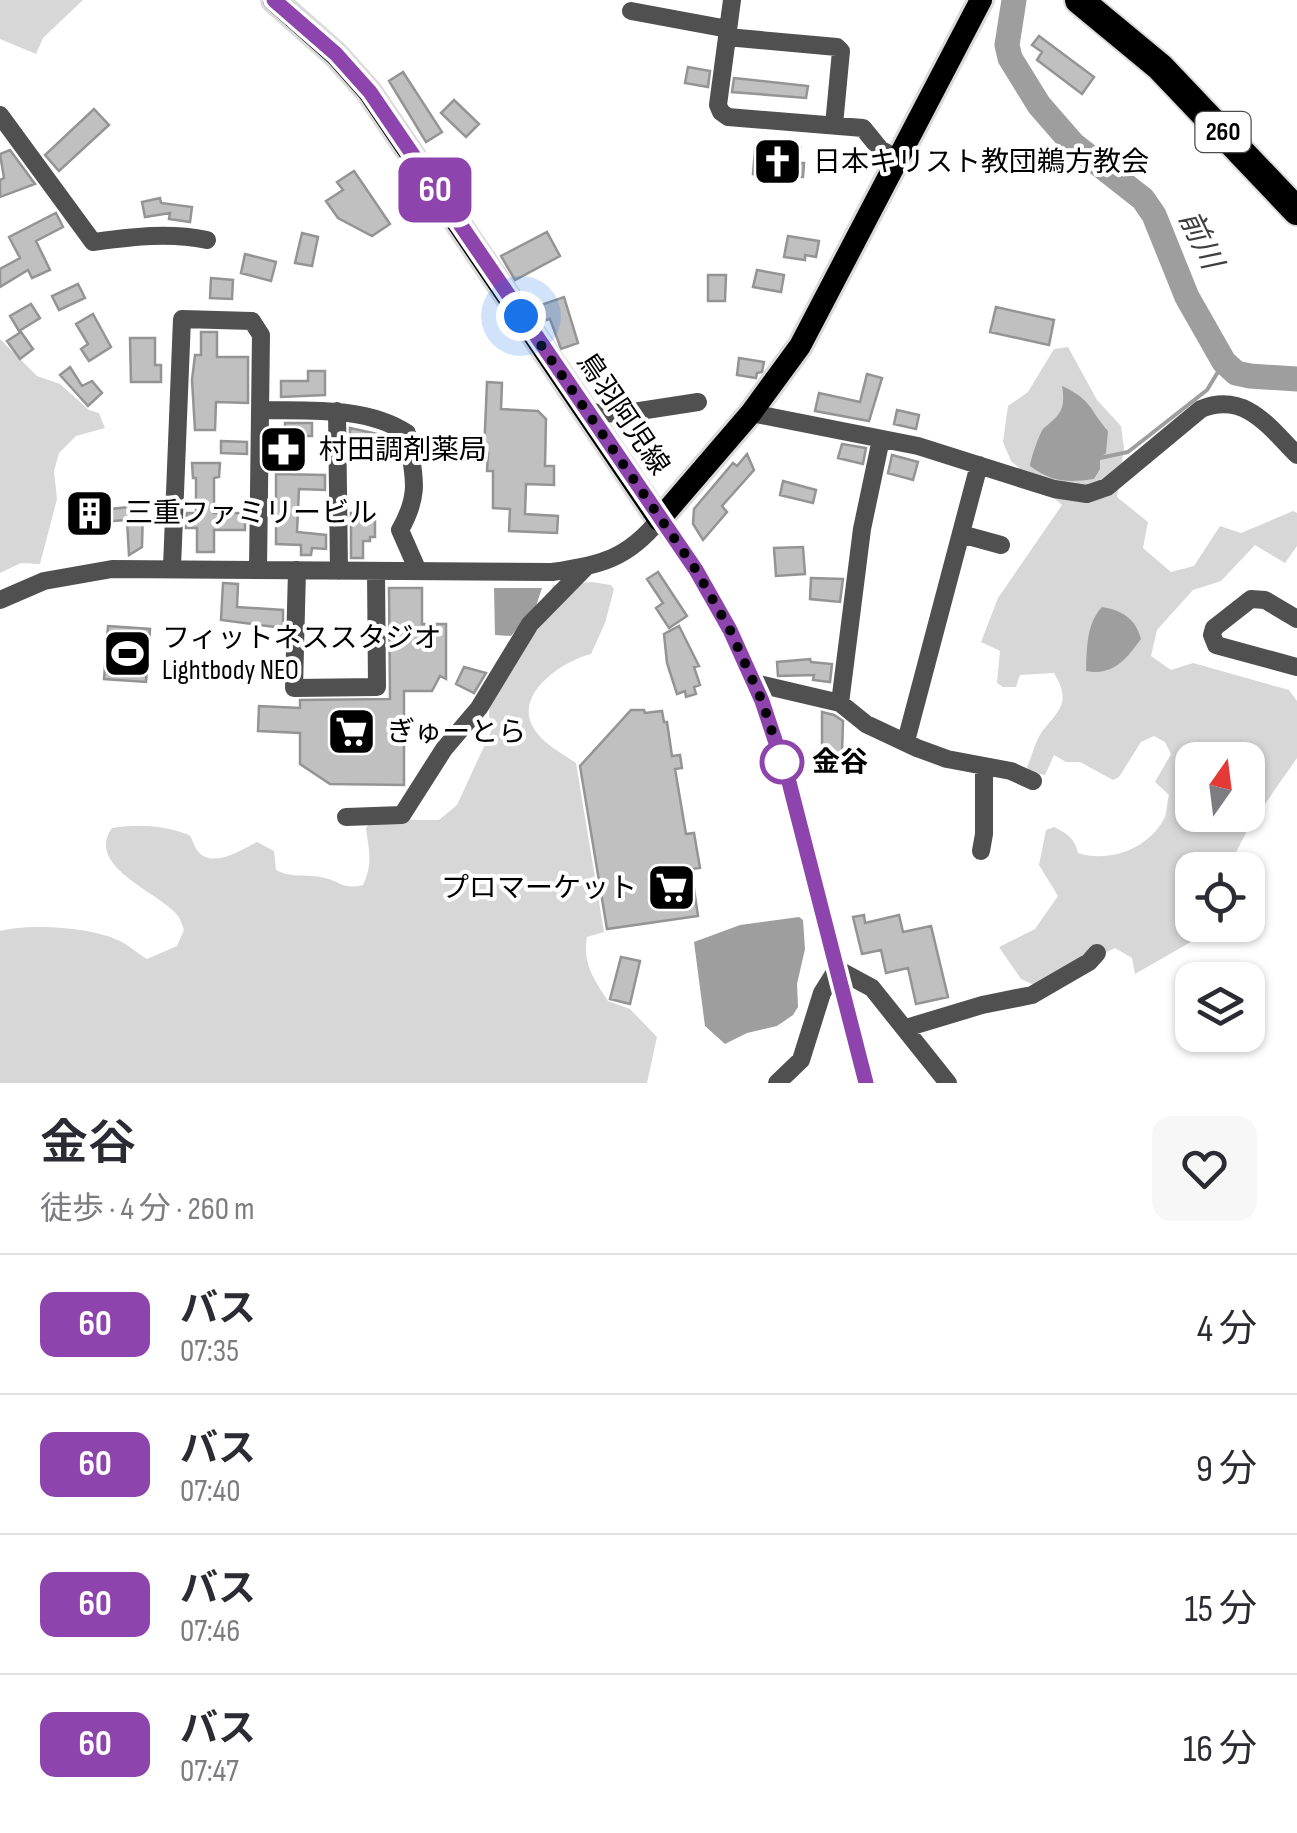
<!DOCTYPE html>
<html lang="ja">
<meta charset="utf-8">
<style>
body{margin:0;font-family:"Sofia Sans Condensed","Noto Sans JP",sans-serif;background:#f7f7f7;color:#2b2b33;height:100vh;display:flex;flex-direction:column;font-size:38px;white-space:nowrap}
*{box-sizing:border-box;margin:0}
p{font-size:32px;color:#7c7c81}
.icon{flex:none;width:55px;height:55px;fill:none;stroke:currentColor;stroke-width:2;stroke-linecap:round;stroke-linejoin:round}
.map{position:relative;height:1083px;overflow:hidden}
.details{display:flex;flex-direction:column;background:#fff;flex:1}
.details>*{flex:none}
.badge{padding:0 20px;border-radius:15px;font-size:35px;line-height:65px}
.needle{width:65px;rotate:14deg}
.buttons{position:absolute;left:1175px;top:742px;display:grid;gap:20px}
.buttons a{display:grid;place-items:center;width:90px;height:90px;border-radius:20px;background:#fff;box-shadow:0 2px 8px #0004;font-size:50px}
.you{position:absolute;width:50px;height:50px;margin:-25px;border:8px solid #fff;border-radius:50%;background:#1a73e8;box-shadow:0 0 0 15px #1a73e833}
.map>.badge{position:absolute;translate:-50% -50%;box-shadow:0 0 0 5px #fff}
.round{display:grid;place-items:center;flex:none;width:105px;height:105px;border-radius:20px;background:#f7f7f7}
.head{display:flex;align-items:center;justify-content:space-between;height:170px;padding:0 40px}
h1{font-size:48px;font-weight:600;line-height:75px}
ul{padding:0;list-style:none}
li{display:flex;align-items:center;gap:30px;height:140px;padding:0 40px;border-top:2px solid #e1e1e2}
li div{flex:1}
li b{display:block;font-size:38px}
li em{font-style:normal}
li .badge{min-width:110px;font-weight:700;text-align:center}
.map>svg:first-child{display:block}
.green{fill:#d7d7d7;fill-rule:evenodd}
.water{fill:#9e9e9e}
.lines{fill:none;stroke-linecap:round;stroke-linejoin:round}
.stream{stroke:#9e9e9e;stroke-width:4}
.river{stroke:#9e9e9e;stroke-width:25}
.building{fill:#c0c0c0;stroke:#949494;stroke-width:2.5}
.major-casing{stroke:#dbdbdb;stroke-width:28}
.highway-casing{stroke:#dbdbdb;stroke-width:32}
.minor{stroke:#505050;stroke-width:18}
.major{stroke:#000;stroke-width:22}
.highway{stroke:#000;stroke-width:28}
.line-casing{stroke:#fff;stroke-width:22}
.line{stroke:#8e44ad;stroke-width:15}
.walk{stroke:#000;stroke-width:10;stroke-dasharray:0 18}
.stop-dot{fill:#fff;stroke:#8e44ad;stroke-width:5}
.labels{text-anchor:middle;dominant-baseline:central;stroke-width:8;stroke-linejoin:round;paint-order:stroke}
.shield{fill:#fff;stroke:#4c4c4c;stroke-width:2.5}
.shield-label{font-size:25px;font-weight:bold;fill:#000}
.poi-label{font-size:28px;fill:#000;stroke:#fff;text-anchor:start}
.street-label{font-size:28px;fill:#000;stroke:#fff}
.stop-label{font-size:28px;font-weight:bold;fill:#000;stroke:#fff;text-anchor:start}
.water-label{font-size:30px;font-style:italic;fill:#3f3f3f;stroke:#fff}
</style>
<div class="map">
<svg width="1297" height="1083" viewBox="0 0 1297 1083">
<rect width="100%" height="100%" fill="#fff"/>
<path class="green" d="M0,0H83L43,38L36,54L0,39Z
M0,339L37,376L60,384L89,410L99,413L105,428L76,436L59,453L54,471L57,499L40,564L21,563L0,573Z
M1068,347L1097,400L1121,426L1124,448L1117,497L1148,522L1143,548L1171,572L1194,566L1220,526L1241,533L1293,511L1297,513V546L1285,563L1255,545L1221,581L1193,590L1157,630L1151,656L1171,670L1193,663L1289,690L1297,701V758L1249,827L1227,870H1192V925H1202L1196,939L1135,974L1132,958L1115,948L1036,986L1021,979L999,947L1035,929L1058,896L1039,865L1046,830L1054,827C1067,833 1075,839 1078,853C1109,863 1148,849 1164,819C1167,813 1167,802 1169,795L1155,782L1171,754L1165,742L1154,736L1141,742L1119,777L1113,780L1080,762H1066L1054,755L1045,775L1030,772L1027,767C1032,756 1036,738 1044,729C1062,708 1070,700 1054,673L1020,675L1016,687H1003L997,683L1000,651L981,642L998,598L1062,505L1011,461L1003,442L1008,406L1028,392L1054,349ZM1192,760H1248V815H1192Z
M592,582L611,585L614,589L605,623L591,654C562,661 508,697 537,733C547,746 563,754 576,763L604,932L587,937C582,964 595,981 608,1001L630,1009L657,1037L647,1083H0V931C30,923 92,927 120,941C130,946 138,954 147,959L177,946L184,930C182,925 181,920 178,916C161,893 84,867 112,828C139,824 163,825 189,835C193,839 193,845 197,850C211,870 241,850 257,842L274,851L276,870C293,879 308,873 325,878C342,882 342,890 363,885C373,864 369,851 366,828L372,820H439L457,805L493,727L489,716L490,699L547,602L553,585Z"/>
<path class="water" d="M1062,386C1092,400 1089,409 1108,431L1106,453L1100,458V469L1094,479C1068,483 1051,482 1030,466C1030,461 1040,431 1044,428C1060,415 1066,410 1062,386Z
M494,588H542L536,606L511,636L495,635Z
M1102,607C1122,610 1136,619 1141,639C1126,659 1114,676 1086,671C1087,648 1086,624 1102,607Z
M799,917L803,920L805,949L797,984L798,1007L793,1015L777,1026L747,1033L725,1044L705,1026L694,942L740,925Z"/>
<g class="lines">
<path class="stream" d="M1100,458L1128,452L1207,390L1224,362"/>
<path class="river" d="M1014,0L1007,45L1010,58L1039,105L1073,144L1143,199L1154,215L1187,297L1224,362L1236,373L1250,376L1297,379"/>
</g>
<path class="building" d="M1039,36L1094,77L1082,94L1037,60L1042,52L1032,45Z
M688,67L710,71L708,87L685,83Z
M403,72L442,132L426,142L389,81Z
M734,78L808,86L806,98L732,92Z
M454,100L479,124L466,137L441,113Z
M94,109L109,125L59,171L45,155Z
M782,146L800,147L799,163H804L803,177L753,174L755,150L775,151L781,149Z
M10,150L35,184L0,197V180L4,178L0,154Z
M354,171L390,224L372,236L338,218L326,201L343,190L337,182Z
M160,198L161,203L192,207L190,222L169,219L170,213L145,217L142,202Z
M56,213L63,227L36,241L50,270L32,278L28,270L0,287V269L20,258L9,237Z
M547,232L560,256L515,280L501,256Z
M302,233L318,237L312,266L295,263Z
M788,236L819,241L816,257L805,255V260L784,257Z
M245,254L276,262L271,281L241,273Z
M757,270L784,275L781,292L753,287Z
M708,275H726L725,301H708Z
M211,278L233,280L232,299L210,298Z
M78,284L85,298L59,310L52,296Z
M564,297L578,343L561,349L550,319L543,321L538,306Z
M31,304L40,318L19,331L10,316Z
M996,307L1054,320L1049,345L990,332Z
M93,314L111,347L89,361L81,349L88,344L76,324Z
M21,332L33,349L20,359L7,341Z
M201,332H217V357H248V403L216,402L215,430H195L192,380L195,355H201Z
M130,338H155V365H161V382H131Z
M739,358L764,362L762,372L757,373L756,378L737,375Z
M70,367L82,386L92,381L102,393L88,406L60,375Z
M308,371H325V395L281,397V381H308Z
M867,374L882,378L869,421L815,411L819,393L860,402Z
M487,382L502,383L501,409L538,411L546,419L545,466H554V485L526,484L525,514L558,516L557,533L509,531L510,509L493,508V471H487L488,453H484Z
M897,410L919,415L916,429L894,424Z
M285,423H312V436H299V455H284Z
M350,428L382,435L380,457L356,454L357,443L350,442Z
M221,441L247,442V454L221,453Z
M842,444L866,448L863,464L838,458Z
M747,454L754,470L722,506L727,512L703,540L693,524L694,509L733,463L737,466Z
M892,455L918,462L913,480L888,473Z
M192,463H220L219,477L214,478V513H245V530H214V552H197V528H186L187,513H196V478H193Z
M276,474L325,475V490L299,489L297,532L326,535V549L312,548L311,555H301V545L276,544Z
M783,481L816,490L813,503L780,495Z
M110,502V509L138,506L143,509L142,547L129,555L127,520L70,524L69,505Z
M351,513H355V517H375V537H370V541H363V558H351Z
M803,547L805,574L776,576L774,548Z
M658,572L687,616L669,628L656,608L663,603L647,579Z
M811,578L843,579L840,602L810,599Z
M223,583L238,584L237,607L283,610V628L221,620Z
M389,588H422V624H446V679L440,676L432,691H404V785L330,784L300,764V733L258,731L259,706L300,708V700L390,699Z
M108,626L150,629L146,682L104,679Z
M679,626L699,666L694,667L700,685L694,687L696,694L686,697L685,691L677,694L667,663L664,634Z
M810,659L811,662L832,664L830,682L813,680L814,675L778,676L777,662Z
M464,667L486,673L474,693L456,684Z
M631,710H644L645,713L662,711L664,722H667L672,756L680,755L682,768L675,769L686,834L694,833L700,868L691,869L698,916L607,929L580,766Z
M822,712L834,715L843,721L842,755L822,754Z
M864,915L865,923L899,915L903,932L931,926L948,997L916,1004L908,968L886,973L881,950L862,954L853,917Z
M621,957L640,961L630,1004L610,999Z"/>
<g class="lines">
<defs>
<path id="major" d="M274,0L336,55L369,92L659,520L751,413L800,346L981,0"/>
<path id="highway" d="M1079,0L1160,67L1297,211"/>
</defs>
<use href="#major" class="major-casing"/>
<use href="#highway" class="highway-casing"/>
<path class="minor" d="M732,0L718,105L721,112L728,117L863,128L880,149L899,160
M631,11L728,29
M727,37L837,47L841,51L834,125
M0,115L93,242C132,237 168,232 207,240
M261,410C308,411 366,406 407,433C413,475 422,491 400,530L418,571
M337,411L339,571
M586,412L620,414L698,402
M751,413L918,446L1054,489L1087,494L1107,487L1201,409C1245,391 1269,427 1297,455
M961,534L1001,545
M172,567L182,319L252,321L261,335L258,569
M297,570L294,688L377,687L376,571
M0,600L44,581L112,569L552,572C601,565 627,559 659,520L696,571L730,630L762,701L789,782L866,1083
M1297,619L1265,600L1251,599L1214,628L1212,635L1216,645L1297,667
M754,683L840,703L866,724L917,748L947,759L1011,771L1033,781
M840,703L862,529L881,439
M906,741L979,465
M346,817L402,815L444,749L479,708L530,624L585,568
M981,851L984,834V766
M906,1028L982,1005L1032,995L1089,962L1097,953
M777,1083L801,1060L822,993L837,969L872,988L948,1083"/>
<use href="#major" class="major"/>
<use href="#highway" class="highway"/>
</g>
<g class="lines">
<defs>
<path id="line" d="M274,0L336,54L370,92L696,570L730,630L762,701L789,782L866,1083"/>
</defs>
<use href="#line" class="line-casing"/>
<use href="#line" class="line"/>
<path class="walk" d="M521,316L696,570L730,630L762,701L782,762"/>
</g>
<defs>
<symbol id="church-square" viewBox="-11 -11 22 22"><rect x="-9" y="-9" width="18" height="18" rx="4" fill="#000" stroke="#fff"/><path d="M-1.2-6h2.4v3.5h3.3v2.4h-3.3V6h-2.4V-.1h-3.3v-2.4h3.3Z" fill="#fff"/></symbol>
<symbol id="pharmacy-square" viewBox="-11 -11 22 22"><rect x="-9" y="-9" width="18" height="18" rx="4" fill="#000" stroke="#fff"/><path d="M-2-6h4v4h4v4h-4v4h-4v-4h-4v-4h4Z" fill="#fff"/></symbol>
<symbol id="building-square" viewBox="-11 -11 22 22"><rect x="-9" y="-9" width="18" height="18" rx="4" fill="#000" stroke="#fff"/><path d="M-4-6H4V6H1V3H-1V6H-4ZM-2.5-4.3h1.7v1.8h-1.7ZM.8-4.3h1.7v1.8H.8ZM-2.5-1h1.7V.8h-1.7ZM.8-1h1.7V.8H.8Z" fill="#fff"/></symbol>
<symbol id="stadium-square" viewBox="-11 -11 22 22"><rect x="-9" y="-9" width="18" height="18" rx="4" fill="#000" stroke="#fff"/><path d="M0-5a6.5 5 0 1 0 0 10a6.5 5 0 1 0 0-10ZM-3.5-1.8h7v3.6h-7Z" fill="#fff"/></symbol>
<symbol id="supermarket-square" viewBox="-11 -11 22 22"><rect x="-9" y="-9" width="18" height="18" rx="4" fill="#000" stroke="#fff"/><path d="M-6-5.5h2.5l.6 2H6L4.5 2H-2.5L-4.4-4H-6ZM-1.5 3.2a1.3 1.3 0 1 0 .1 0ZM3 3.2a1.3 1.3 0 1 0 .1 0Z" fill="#fff"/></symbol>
</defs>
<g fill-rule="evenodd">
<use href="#church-square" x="750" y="134" width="55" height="55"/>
<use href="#pharmacy-square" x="256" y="422" width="55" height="55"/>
<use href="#building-square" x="62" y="486" width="55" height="55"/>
<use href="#stadium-square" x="100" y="626" width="55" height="55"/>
<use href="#supermarket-square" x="324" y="704" width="55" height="55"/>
<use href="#supermarket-square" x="644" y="860" width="55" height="55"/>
</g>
<circle class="stop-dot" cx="782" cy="762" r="20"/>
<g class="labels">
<rect class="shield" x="1195.5" y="112" width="55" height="40" rx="8"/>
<g class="shield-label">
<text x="1223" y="132">260</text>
</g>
<g class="poi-label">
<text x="813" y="162">日本キリスト教団鵜方教会</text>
<text x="319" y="450">村田調剤薬局</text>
<text x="125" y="513">三重ファミリービル</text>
<text x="162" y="638">フィットネススタジオ<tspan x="162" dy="32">Lightbody NEO</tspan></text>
<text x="387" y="732">ぎゅーとら</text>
<text x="637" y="888" text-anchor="end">プロマーケット</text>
</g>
<g class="street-label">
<text transform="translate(623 414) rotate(56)">鳥羽阿児線</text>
</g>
<g class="stop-label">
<text x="812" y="762">金谷</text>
</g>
<g class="water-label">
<text transform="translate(1200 240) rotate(64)">前川</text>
</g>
</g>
</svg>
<div class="buttons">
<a><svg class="needle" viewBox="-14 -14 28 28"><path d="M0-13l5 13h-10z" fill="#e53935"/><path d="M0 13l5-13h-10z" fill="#7c7c81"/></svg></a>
<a><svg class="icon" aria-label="locate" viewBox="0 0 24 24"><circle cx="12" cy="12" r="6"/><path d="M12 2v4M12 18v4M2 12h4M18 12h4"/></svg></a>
<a><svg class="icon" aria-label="layers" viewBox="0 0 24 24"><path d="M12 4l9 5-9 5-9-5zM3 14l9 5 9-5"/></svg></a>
</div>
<div class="you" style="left:521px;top:316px"></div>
<b class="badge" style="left:435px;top:190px;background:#8e44ad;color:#fff">60</b>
</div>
<section class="details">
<div class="head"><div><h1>金谷</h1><p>徒歩 · 4 分 · 260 m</p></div><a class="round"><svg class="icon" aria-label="heart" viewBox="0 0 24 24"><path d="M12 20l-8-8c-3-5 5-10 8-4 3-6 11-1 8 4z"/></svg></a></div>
<ul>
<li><span class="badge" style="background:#8e44ad;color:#fff">60</span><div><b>バス</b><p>07:35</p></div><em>4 分</em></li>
<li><span class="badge" style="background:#8e44ad;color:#fff">60</span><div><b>バス</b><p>07:40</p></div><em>9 分</em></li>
<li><span class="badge" style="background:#8e44ad;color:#fff">60</span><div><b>バス</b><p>07:46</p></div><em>15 分</em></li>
<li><span class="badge" style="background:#8e44ad;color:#fff">60</span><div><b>バス</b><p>07:47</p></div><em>16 分</em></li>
</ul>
</section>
